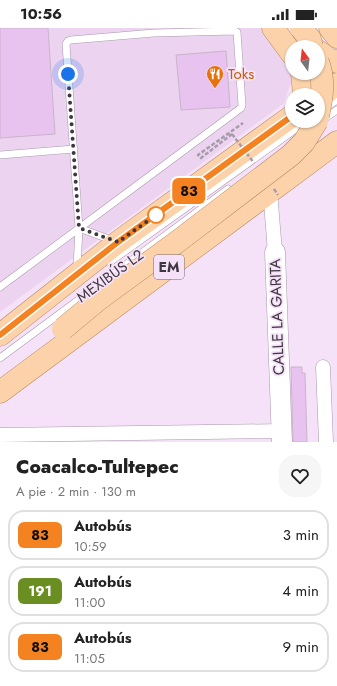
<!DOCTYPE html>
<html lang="es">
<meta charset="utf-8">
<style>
body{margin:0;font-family:Jost,sans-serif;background:#f6f6f6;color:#222;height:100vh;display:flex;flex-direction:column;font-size:15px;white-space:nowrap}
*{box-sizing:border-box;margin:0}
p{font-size:13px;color:#767676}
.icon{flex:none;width:22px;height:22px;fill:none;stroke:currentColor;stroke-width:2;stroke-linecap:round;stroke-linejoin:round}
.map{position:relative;height:414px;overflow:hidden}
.drawer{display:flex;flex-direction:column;background:#fff;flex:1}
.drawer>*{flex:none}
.badge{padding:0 8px;border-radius:6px;font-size:14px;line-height:26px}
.needle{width:26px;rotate:345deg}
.tools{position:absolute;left:285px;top:12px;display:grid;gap:8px}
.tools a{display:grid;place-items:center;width:40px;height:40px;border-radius:50%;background:#fff;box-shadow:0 1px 3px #0004;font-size:20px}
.you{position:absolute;width:20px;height:20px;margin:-10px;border:3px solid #fff;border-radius:50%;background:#1a73e8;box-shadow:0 0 0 6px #1a73e833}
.map>.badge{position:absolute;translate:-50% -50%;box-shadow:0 0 0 2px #fff}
.round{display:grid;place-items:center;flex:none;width:42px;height:42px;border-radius:16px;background:#f6f6f6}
.overview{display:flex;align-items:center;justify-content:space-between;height:68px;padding:0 16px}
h1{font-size:19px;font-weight:800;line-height:30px}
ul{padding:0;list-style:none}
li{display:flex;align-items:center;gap:12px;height:50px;margin:0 8px 6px;padding:0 8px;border:2px solid #e0e0e0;border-radius:16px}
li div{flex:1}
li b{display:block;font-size:15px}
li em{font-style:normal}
li .badge{min-width:44px;font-weight:700;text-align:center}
.status{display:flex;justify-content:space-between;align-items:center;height:28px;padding:0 20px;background:#fff;direction:ltr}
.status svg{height:11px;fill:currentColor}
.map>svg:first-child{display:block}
.built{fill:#ecd4f0}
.building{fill:#e9c3ef;stroke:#c7b4ca}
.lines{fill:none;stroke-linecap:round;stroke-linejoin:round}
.lane-casing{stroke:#aa97ad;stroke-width:8}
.street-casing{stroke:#aa97ad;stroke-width:15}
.secondary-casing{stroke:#aa97ad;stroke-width:21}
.primary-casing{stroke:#b7885f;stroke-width:23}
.path{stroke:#a99aac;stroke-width:2.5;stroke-dasharray:4 2;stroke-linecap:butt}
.lane{stroke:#fff;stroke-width:7}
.street{stroke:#fff;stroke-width:14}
.secondary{stroke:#fff;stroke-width:20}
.primary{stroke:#fbd2a9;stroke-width:22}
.primary-bridge-casing{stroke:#b7885f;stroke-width:23;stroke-linecap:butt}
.path-bridge{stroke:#a99aac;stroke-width:2.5;stroke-dasharray:4 2;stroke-linecap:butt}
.primary-bridge{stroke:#fbd2a9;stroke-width:22}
.line-casing{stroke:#fff;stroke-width:9}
.line{stroke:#f58220;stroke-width:6}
.walk{stroke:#3f3740;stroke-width:4;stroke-dasharray:0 7.2}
.stop-dot{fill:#fff;stroke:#f58220;stroke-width:2}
.labels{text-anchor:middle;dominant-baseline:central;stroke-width:3.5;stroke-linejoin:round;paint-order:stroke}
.shield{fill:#f5e1f8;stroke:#766a77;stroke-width:1}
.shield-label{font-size:14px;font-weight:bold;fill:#3f3740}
.food-label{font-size:15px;fill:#c56008;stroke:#f5e1f8;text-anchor:start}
.street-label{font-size:15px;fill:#3f3740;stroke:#f5e1f8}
</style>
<div class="status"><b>10:56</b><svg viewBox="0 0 49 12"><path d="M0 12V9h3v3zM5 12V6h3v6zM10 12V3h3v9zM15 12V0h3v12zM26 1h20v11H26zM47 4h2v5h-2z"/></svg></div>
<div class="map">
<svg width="337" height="414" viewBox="0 0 337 414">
<rect width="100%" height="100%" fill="#f5e1f8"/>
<path class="built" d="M0,0H267L289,27L292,52L283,76L0,284Z"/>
<path class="building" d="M0,0H48L55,106L0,110Z
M226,23L230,79L181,82L176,27Z
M291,339H302V345H305L307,414H293Z"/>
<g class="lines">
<defs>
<path id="lane" d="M324,81L337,72
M322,92L337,82
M0,127L74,121
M79,200L114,213
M110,234L307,93
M0,259C80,199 161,140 241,80L242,77L237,4L234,3L154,5L71,12L68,13L66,16L79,200L77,240
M0,330L228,161"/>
<path id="street" d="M270,163L275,224
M323,339L326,414
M0,407L282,403"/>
<path id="secondary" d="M275,224L282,414"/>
<path id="primary" d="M273,0L292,26
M330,0L337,9
M318,23L329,31L337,34
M302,45L304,67
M318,70L337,56
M0,307L118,214L292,88
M0,364L337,114"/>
</defs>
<use href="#lane" class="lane-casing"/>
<use href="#street" class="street-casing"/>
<use href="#secondary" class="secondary-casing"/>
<use href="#primary" class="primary-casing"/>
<path class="path" d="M232,106L201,130L198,127L243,95"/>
<use href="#lane" class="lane"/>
<use href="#street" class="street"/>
<use href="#secondary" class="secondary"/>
<use href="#primary" class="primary"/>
<defs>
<path id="primary-bridge" d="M301,0L310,11L312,19
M318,34C325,52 322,70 318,88
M63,301L99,271L177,214L291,127L304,114L317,93"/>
</defs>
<use href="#primary-bridge" class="primary-bridge-casing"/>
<path class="path-bridge" d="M232,106L254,135
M274,161L278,167"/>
<use href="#primary-bridge" class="primary-bridge"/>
</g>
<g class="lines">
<defs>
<path id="line" d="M0,307L118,214L292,88"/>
</defs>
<use href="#line" class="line-casing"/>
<use href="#line" class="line"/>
<path class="walk" d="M68,46L79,200L118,214L156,187"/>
</g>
<defs>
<symbol id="restaurant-pin" viewBox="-11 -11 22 30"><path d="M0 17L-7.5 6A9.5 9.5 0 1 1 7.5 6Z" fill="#e8710a" stroke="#f5e1f8"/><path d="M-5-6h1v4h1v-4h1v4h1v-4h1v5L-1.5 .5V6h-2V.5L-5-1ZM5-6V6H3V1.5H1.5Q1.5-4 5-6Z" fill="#fff"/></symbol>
</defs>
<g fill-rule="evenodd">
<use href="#restaurant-pin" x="205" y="36" width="20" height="27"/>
</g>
<circle class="stop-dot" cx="156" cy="187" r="8"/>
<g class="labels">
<rect class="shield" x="154" y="227" width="30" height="24" rx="3"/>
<g class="shield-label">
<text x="169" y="239">EM</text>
</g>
<g class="food-label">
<text x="228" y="46">Toks</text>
</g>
<g class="street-label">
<text transform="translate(110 248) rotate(-36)">MEXIBÚS L2</text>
<text transform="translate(277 289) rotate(-92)">CALLE LA GARITA</text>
</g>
</g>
</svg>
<div class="tools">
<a><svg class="needle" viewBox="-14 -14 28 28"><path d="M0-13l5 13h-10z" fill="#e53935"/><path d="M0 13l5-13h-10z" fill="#767676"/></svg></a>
<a><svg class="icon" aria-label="layers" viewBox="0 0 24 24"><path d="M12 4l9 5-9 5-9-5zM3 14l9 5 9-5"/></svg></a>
</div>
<div class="you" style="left:68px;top:46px"></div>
<b class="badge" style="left:189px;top:163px;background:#f58220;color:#111">83</b>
</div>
<section class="drawer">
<div class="overview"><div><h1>Coacalco-Tultepec</h1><p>A pie · 2 min · 130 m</p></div><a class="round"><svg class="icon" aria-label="heart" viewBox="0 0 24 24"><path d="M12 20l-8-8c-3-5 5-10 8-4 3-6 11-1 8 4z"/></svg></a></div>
<ul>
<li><span class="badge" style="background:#f58220;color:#111">83</span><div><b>Autobús</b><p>10:59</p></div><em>3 min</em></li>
<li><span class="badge" style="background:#6b8e23;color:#fff">191</span><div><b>Autobús</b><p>11:00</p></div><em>4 min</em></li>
<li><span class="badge" style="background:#f58220;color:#111">83</span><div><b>Autobús</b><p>11:05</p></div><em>9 min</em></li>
</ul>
</section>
